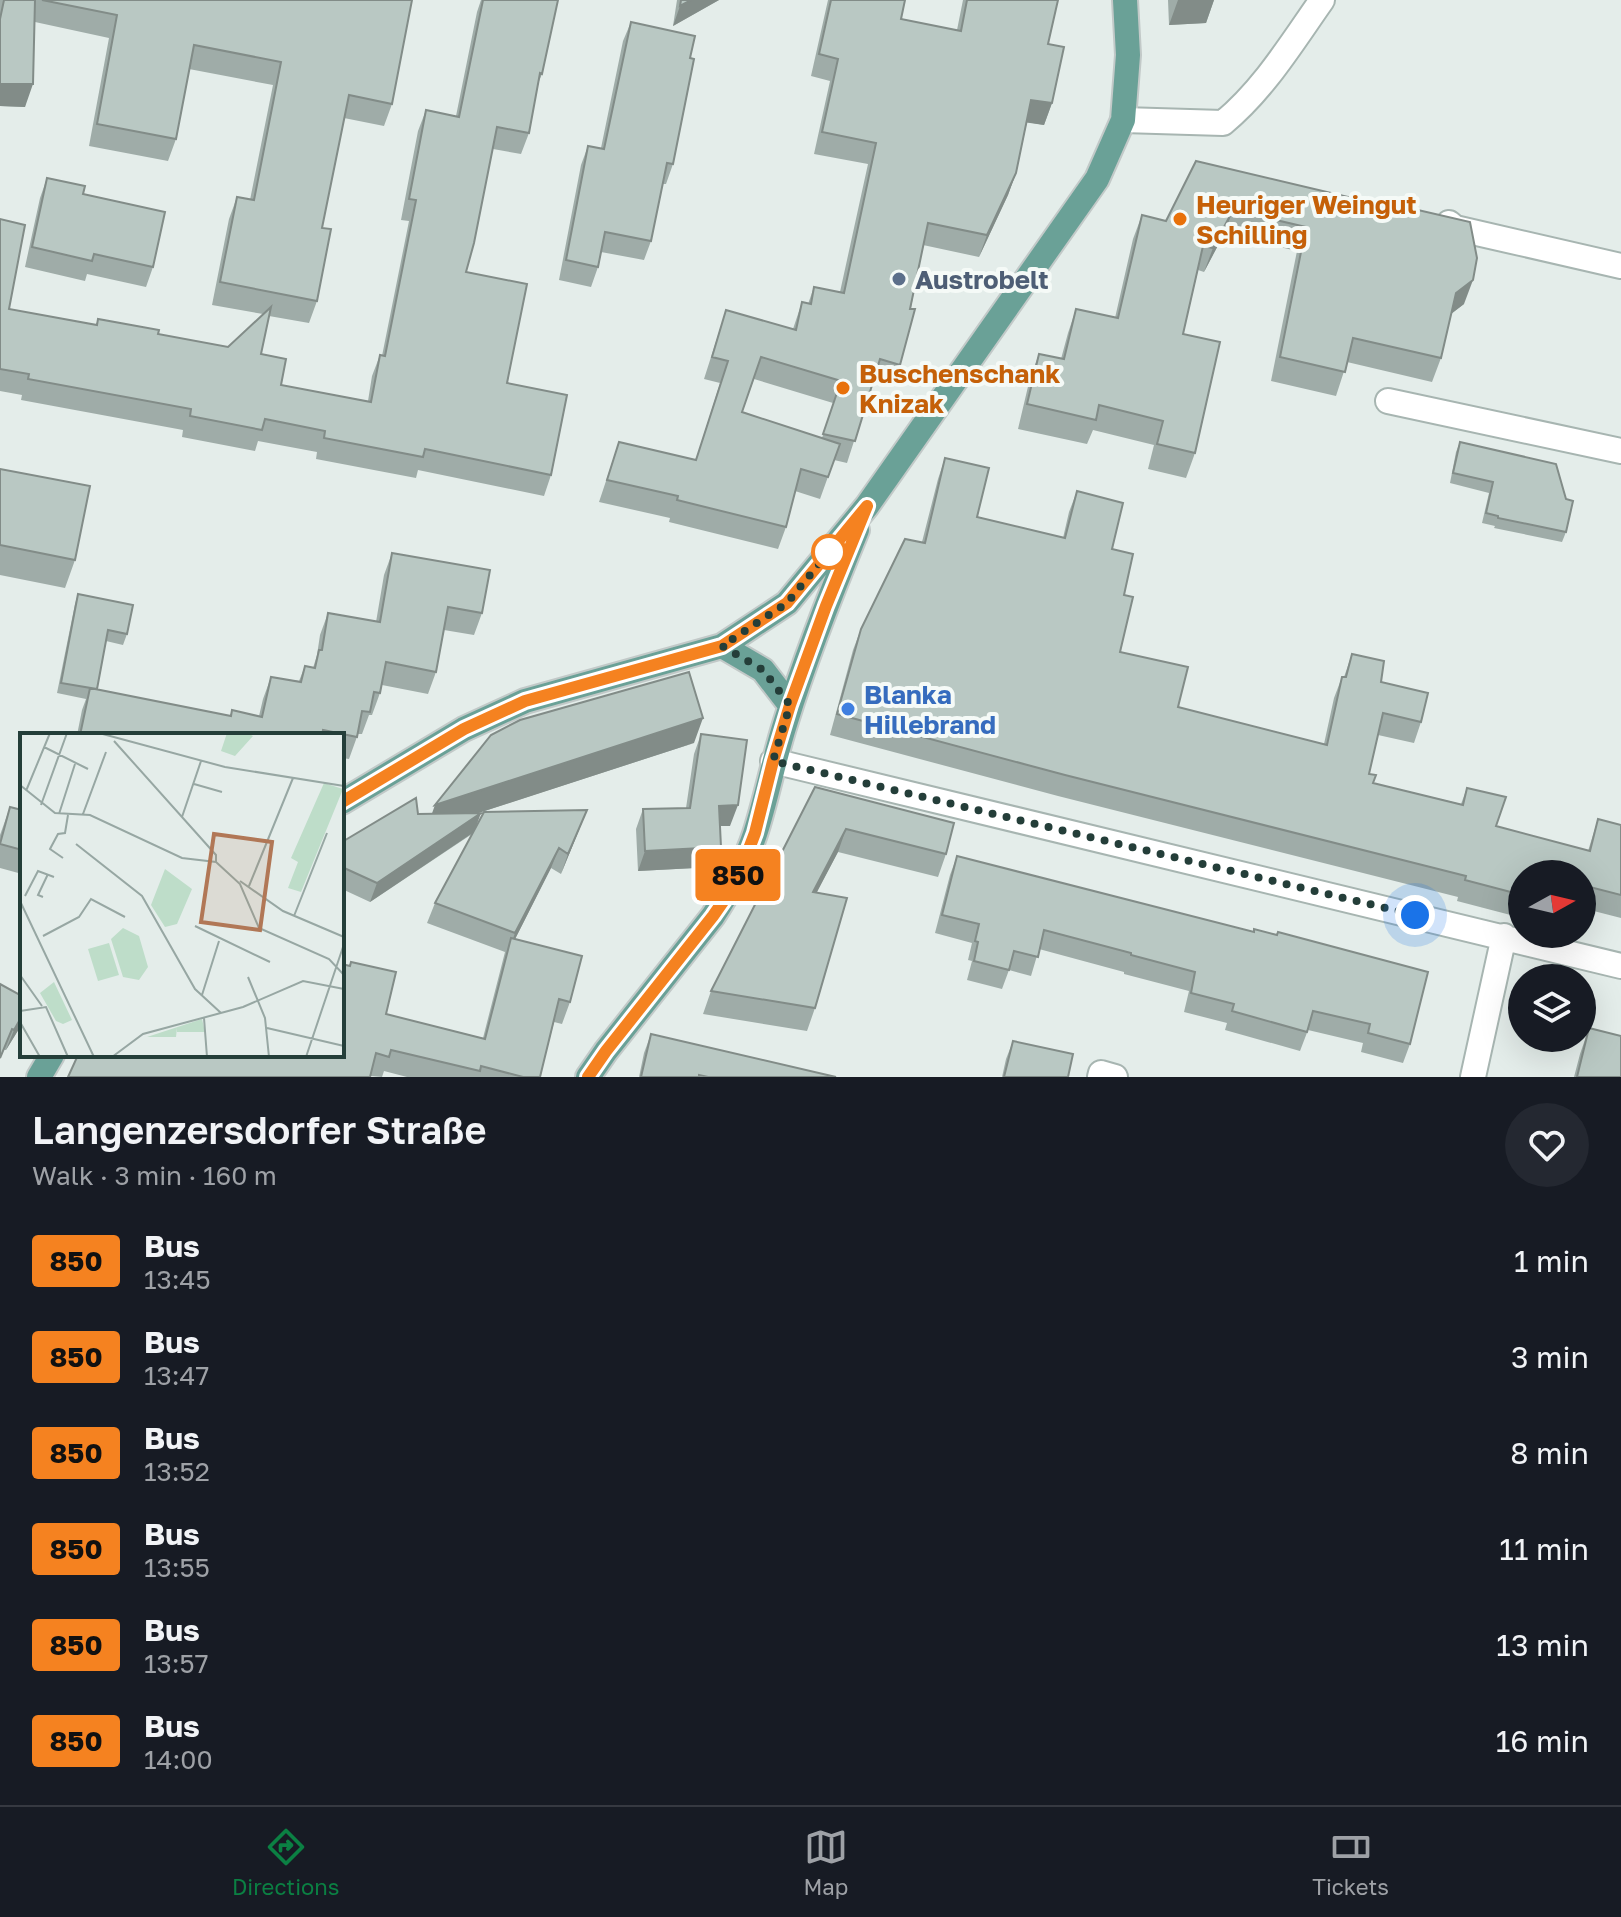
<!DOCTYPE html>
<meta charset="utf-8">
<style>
body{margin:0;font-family:"Golos Text",sans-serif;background:#242831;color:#f1f3f6;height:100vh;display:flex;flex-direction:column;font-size:30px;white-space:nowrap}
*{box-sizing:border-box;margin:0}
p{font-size:26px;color:#9ea1a6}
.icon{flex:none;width:44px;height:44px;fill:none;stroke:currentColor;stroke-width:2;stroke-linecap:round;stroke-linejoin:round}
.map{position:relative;height:1077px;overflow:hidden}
.details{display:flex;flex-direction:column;background:#171b24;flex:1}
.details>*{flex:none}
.badge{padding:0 16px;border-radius:6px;font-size:28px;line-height:52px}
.needle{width:52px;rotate:82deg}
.tools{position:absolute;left:1508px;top:860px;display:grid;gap:16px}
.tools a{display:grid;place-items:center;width:88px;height:88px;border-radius:50%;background:#171b24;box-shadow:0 8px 32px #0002;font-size:40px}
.you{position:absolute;width:40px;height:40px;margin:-20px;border:6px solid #fff;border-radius:50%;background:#1a73e8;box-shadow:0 0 0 12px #1a73e833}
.map>.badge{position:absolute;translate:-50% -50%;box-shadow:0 0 0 4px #fff}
.round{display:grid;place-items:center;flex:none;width:84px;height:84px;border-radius:42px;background:#242831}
.head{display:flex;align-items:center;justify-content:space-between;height:136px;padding:0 32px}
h1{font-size:38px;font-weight:600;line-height:60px}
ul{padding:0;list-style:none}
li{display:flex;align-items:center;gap:24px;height:96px;padding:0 32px}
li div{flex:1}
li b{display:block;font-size:30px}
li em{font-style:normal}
li .badge{min-width:88px;font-weight:700;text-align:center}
.tabs{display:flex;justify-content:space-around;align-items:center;height:112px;border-top:2px solid #363941;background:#171b24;font-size:22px;color:#9ea1a6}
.tabs a{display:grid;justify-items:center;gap:4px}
.tabs .on{color:#0b8043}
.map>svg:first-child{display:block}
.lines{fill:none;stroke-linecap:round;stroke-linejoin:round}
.minor-casing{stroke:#a7b5b1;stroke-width:28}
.major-casing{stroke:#c2c9c8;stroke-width:28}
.minor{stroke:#fff;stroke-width:24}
.major{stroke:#6aa197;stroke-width:24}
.wall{fill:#9faca8;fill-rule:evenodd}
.shaded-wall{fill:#828c88}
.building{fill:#b9c8c3;stroke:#828c88;stroke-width:2}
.line-casing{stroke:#fff;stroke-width:18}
.line{stroke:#f58220;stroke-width:12}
.walk{stroke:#243e39;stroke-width:8;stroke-dasharray:0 14.4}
.food-dot{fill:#e8710a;stroke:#f5faf7;stroke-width:3}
.service-dot{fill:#5c6f8a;stroke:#f5faf7;stroke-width:3}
.stop-dot{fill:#fff;stroke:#f58220;stroke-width:4}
.shop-dot{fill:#3f7fe0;stroke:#f5faf7;stroke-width:3}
.labels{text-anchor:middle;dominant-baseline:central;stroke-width:8;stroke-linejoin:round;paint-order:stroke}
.food-label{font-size:26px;font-weight:bold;fill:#c56008;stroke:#f5faf7;text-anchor:start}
.service-label{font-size:26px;font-weight:bold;fill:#4e5e75;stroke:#f5faf7;text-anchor:start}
.shop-label{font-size:26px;font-weight:bold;fill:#366cbe;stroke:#f5faf7;text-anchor:start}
.inset-road{fill:none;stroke:#97a7a3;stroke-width:2}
.view{fill:#b17756;fill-opacity:0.15;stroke:#b17756;stroke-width:4}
.inset-edge{fill:none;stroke:#243e39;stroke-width:4}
</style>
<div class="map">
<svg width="1621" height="1077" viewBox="0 0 1621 1077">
<rect width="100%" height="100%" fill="#e4edea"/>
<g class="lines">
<defs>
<path id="minor" d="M1123,120L1223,123C1264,89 1291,44 1322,0
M1449,223L1455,228L1621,266
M1388,401L1621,451
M773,761L1621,966
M1100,1077L1101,1073L1115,1077
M1473,1077L1504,936"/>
<path id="major" d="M722,646L763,670L790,705
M342,802L464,729L525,701L722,646L787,603L867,506L1097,179L1123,120L1128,55L1125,0
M39,1077L52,1055
M588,1077L606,1051L713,916C730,890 745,864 755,834C767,797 774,758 786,721C806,656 831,593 857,530"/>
</defs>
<use href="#minor" class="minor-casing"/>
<use href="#major" class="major-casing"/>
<use href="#minor" class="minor"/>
<use href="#major" class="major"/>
</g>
<path class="wall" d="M0,0H412L392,104L384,126L344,118L322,228L317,301L309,323L269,316L261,354L281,385L368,401L372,376L380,355L382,356L409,221L401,220L418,131L426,110L456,116L477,12L481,0H558L542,74L537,86L529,133L521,154L493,149L466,272L507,383L551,475L544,496L418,470L416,478L316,459L317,452L258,441L255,451L182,437L183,430L21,400L22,395L0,391V219L9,309L96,325L98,319L158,334L228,347L263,314L212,305L229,219L237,197L250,200L273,85L189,69L176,139L168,161L89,146L109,38L35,22L25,107L0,106Z
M677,0H719L673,26Z
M828,0H905L901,19L957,30L963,0H1058L1048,44L1052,103L1044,125L1027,122L1016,173L1008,195L979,257L923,245L900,365L892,387L873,382L847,463L834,460L820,499L795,491L786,527L778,549L669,522L670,518L599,502L619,442L696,460L720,383L704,379L726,310L793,329L802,302L808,304L814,287L840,292L868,164L814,154L830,81L811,76ZM754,379L833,403L822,438L742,412Z
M1168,0H1214L1206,23L1169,25Z
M631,22L690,58L673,164L666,184H663L651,241L644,260L601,252L598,267L591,287L559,280L581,165L588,146L601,148L623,41Z
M1196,161L1464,304L1451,314L1441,358L1432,382L1347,362L1336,396L1271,381L1297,251L1224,234L1204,272L1198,270L1183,334L1195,453L1186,478L1148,469L1154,445L1093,430L1087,444L1018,429L1030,378L1039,354L1061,359L1068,333L1076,309L1115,318L1133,239L1142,215L1166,221Z
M47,178L83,194L153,267L146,287L87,274L85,281L25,267L40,198Z
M1460,442L1566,532L1562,542L1494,528L1495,526L1482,523L1489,493L1450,483L1456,452Z
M945,458L977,517L1063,538L1069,512L1077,491L1112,549L1124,595L1120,652L1178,707L1324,744L1334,698L1342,677H1344L1352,654L1421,722L1414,743L1378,735L1369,774L1373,783L1461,804L1467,788L1496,826L1588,851L1598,819L1621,825V918L1582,908V874H1522V918L1457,901L1458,897L1058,796L830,735L853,650L861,629L922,542L938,479Z
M0,469L75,560L65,588L0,575Z
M392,553L482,613L474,635L444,630L436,672L428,694L382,685L380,693L372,715H369L362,734H358L349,759L342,758V735H77L82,710L86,699L57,693L75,604L78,594L127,634L123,645L106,641L97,689L230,716L232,710L259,716L263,699L271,677L299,681L305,666L313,668L317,655L320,635L328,613L376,622L384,575Z
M701,734L730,826H720L714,867L638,871L636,829L643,809L686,808L694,754Z
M694,743L478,813L477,826L587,810L561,874L551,868L515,939L570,1002L562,1024L554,1022L540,1077H407L384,1071L382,1077L370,1076L386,1014L483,1038L505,952L427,923L435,903L472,834L370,902L342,889V842L418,814H432Z
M815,787L946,854L938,877L838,852L816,893L815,1008L807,1031L703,1014L711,991Z
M10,807L22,810V874L0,868V835Z
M957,856L1253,932L1410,1044L1403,1063L1361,1052L1363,1043L1308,1030L1300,1051L1225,1030L1227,1023L1184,1012L1189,991L1124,974V972L1039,949L1031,976L1009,970L1002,989L967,980L972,961L968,960L972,943L935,933L950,875Z
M22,996V1024L6,1050H4Z
M1589,1028L1621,1077H1574L1580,1054Z
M651,1034L836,1077H639L644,1053Z
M1013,1041L1068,1077H1002L1006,1059Z"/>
<path class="shaded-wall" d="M691,0H719L673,26L680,6Z
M1178,0H1214L1206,23L1169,25Z
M0,84H33L25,107L0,106Z
M1031,100L1052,103L1044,125L1023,122Z
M1016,173L1008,195L979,257L987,235Z
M1233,210L1224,234L1204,272L1213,248Z
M1473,280L1464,304L1447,317L1456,293Z
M703,718L694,743L426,830L435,805Z
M738,805L730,826H712L719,806Z
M587,810L579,830L561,874L568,854Z
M481,813L474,832L370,902L377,883Z
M846,829L838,852L805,915L813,892Z
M721,847L714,867L638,871L645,851Z
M559,848L551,868L508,953L515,933Z
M22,1016V1024L6,1050L14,1030Z"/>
<path class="building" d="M4,0H35L33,84H0V19Z
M42,0H412L392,104L349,95L322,228L331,229L317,301L220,282L237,197L254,200L281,62L194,45L176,139L97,124L117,15Z
M483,0H558L542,74L540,73L529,133L497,127L474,243L466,272L527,284L507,383L567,395L551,475L425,449L423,457L324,438L325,431L265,419L262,430L190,416L191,409L28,379L29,374L0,369V219L25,225L9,309L97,325L98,319L159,330L158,334L228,347L271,307L261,354L286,359L281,385L371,402L380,355L385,356L416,200L409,199L426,110L459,117Z
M681,0H691L680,6Z
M831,0H905L901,19L961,31L967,0H1058L1048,44L1064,47L1052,103L1031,100L1016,173L987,235L928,223L910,309H915L900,365L880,359L855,441L823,434L841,381L761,357L742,412L840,444L828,477L801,469L786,527L677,500L678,496L607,480L619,442L696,460L728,361L712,357L726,310L796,330L802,302L811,304L814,287L844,293L876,143L822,132L838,59L819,54Z
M631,22L695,36L690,58L694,59L673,164L667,163L651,241L605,232L598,267L566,260L588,146L604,149Z
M1196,161L1365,201L1366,198L1470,222L1477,258L1473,280L1456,293L1441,358L1353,338L1345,372L1280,357L1306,227L1233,210L1213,248L1203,246L1183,334L1220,342L1195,453L1157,444L1163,421L1099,405L1096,420L1027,404L1039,354L1064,359L1076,309L1118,318L1142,215L1166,221Z
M47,178L85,186L83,194L165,212L153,267L94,254L92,261L32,247Z
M1460,442L1556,464L1566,499L1573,501L1566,532L1498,518V516L1486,513L1493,482L1453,473Z
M945,458L989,468L977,517L1065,538L1077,491L1123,503L1112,549L1133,554L1124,595L1133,597L1120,652L1188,667L1178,707L1327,745L1342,677H1346L1352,654L1384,661L1381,682L1428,693L1421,722L1383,713L1369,774L1376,775L1373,783L1463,805L1467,788L1506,797L1496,826L1590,851L1598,819L1621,825V895L1582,885V874H1522V895L1465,880L1466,876L1065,775L837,714L861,629L905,539L925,543Z
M0,469L90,486L75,560L0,545Z
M392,553L490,570L482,613L448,607L436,672L386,662L380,693L374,692L370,712L362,711L357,737L323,730L322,735H80L90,688L231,716L232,710L262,717L271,677L301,682L305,666L315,668L319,650H322L328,613L380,622Z
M78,594L133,605L127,634L108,630L97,689L61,683Z
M689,672L703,718L435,805L491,735L520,720Z
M701,734L747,740L738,805L719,806L721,847L645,851L643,809L690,808Z
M815,787L954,823L946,854L846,829L813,892L847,898L815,1008L711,991Z
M416,798L418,814L481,813L377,883L342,867V842Z
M10,807L22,810V850L0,844Z
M587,810L568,854L559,848L515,933L435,903L484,812Z
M957,856L1254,932V929L1277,935L1278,932L1428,972L1410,1044L1368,1033L1370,1024L1313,1011L1307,1032L1232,1011L1234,1004L1191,993L1195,972L1131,955V953L1044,930L1038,957L1014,951L1009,970L974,961L978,942L975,941L979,924L942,915Z
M511,938L582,956L570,1002L559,999L540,1077H523L481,1066L480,1071L391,1050L389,1057L376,1053L370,1077H68L78,1055H342V964L350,966L351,962L396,972L386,1014L485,1039Z
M0,984L22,996V1016L14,1030L12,1029L0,1058Z
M1589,1028L1621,1036V1077H1577Z
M651,1034L836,1077H708L699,1075V1077H641Z
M1013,1041L1073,1054L1068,1077H1004Z"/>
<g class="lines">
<defs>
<path id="line" d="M342,802L464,729L525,701L722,646L787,603L867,506L826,606L790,705L773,761L755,833L744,862L729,893L713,916L606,1051L588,1077"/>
</defs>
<use href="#line" class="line-casing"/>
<use href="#line" class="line"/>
<path class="walk" d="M829,552L833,547L787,603L722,646L763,670L790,705L773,761L1415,915"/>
</g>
<g class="food-dot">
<circle cx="1180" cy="219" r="8"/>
<circle cx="843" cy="388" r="8"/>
</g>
<circle class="service-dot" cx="899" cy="279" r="8"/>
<circle class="stop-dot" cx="829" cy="552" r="16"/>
<circle class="shop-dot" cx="848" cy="709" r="8"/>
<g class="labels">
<g class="food-label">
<text x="1196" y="204">Heuriger Weingut<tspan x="1196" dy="30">Schilling</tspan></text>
<text x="859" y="373">Buschenschank<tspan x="859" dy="30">Knizak</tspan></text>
</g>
<g class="service-label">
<text x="915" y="279">Austrobelt</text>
</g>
<g class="shop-label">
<text x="864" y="694">Blanka<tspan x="864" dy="30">Hillebrand</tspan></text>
</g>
</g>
<g transform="translate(20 733)">
<rect width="324" height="324" fill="#e4edea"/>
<path d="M207,0H227L233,3L215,23L201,18ZM304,50L323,56L281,159L268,155L278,129L271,125ZM145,136L172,156L157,191L145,194L131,172ZM103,195L119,203L128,234L119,247L103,244L91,206ZM89,210L99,242L78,248L68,216ZM34,249L52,287L43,291L36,288L20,260ZM182,286L185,299H157V295L156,304H127Z" fill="#beddc9"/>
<path class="inset-road" d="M79,0L205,34L324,53M94,8L196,122V129M24,14L68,36M174,51L202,59M0,52L35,80L70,82L162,125L196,129L220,151L239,195L309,226L324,242M6,58L30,0M21,72L47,0M39,81L55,31M63,81L86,19M162,84L181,28M56,111L122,163L175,256L201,280M43,125L30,116L38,101L45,100L48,82M220,148L263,178L324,204M229,153L273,45M5,163L18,138L34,144M23,164L18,162L28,141M0,168L74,324M274,183L307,100M175,193L250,229M23,203L59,184L71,166L105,184M0,242L22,273M228,244L245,285L249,324M182,262L199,208M0,278L26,274L48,324M184,285L187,324M0,289L20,324M247,295L324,313M92,324L123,301L223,274L283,248L324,256M286,324L324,211"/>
<path class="view" d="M194,101L252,109L240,197L181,189Z"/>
<rect width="324" height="324" class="inset-edge"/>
</g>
</svg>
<div class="tools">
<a><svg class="needle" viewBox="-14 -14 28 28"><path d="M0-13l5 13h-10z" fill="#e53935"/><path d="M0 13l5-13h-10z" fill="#9ea1a6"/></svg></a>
<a><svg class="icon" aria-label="layers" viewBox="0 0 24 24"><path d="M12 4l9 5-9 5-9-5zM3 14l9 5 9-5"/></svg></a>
</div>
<div class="you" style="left:1415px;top:915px"></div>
<b class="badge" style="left:738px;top:875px;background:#f58220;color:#111">850</b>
</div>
<section class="details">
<div class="head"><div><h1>Langenzersdorfer Straße</h1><p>Walk · 3 min · 160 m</p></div><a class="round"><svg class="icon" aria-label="heart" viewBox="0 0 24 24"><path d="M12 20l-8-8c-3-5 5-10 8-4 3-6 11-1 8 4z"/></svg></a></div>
<ul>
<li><span class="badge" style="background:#f58220;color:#111">850</span><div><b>Bus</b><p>13:45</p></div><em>1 min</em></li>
<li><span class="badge" style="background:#f58220;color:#111">850</span><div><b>Bus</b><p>13:47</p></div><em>3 min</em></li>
<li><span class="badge" style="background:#f58220;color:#111">850</span><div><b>Bus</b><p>13:52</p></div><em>8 min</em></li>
<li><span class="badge" style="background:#f58220;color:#111">850</span><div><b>Bus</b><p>13:55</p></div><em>11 min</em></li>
<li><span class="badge" style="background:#f58220;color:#111">850</span><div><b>Bus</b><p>13:57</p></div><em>13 min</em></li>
<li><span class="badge" style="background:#f58220;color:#111">850</span><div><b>Bus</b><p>14:00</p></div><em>16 min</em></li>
</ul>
</section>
<nav class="tabs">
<a class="on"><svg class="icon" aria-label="directions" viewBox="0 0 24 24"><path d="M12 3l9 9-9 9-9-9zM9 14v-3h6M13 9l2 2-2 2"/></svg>Directions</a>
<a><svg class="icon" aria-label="map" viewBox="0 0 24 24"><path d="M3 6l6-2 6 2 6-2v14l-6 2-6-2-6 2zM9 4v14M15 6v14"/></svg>Map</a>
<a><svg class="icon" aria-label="tickets" viewBox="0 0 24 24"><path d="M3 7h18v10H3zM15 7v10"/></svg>Tickets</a>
</nav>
